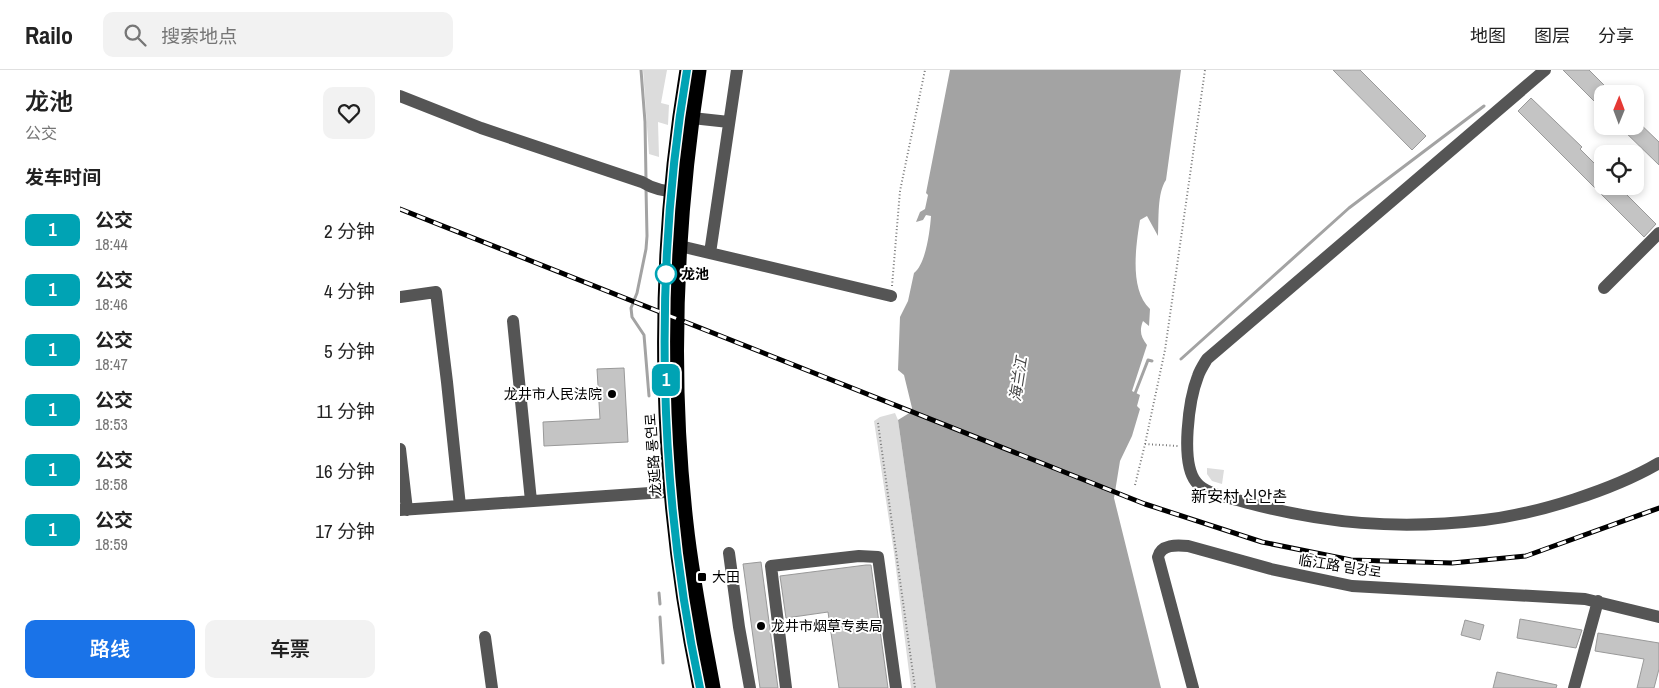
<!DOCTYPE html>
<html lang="zh">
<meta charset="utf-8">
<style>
body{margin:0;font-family:"Archivo Narrow","Noto Sans SC","Noto Sans KR",sans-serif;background:#f2f2f2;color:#222;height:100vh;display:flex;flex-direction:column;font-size:19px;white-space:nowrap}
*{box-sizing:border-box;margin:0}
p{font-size:16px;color:#767676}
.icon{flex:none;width:28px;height:28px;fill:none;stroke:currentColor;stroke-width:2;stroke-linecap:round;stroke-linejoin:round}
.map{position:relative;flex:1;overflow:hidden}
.side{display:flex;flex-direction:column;background:#fff;width:400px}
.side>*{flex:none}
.badge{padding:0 10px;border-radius:8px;font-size:18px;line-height:32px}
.needle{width:32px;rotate:1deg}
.fabs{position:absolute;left:1194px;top:15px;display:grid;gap:10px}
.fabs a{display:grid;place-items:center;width:50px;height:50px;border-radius:10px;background:#fff;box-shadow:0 2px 8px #0003;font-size:25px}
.map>.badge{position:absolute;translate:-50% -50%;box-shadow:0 0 0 2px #fff}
h2{padding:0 25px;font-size:19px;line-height:45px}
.round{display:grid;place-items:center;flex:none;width:52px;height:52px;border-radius:10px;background:#f2f2f2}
.head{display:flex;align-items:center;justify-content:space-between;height:85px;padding:0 25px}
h1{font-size:24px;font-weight:600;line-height:38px}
.primary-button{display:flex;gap:10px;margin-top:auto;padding:10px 25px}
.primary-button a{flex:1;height:58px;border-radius:10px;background:#1a73e8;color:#fff;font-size:20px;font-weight:600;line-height:58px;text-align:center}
.primary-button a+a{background:#f2f2f2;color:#222}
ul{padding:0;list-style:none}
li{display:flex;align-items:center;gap:15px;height:60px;padding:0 25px}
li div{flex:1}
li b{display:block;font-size:19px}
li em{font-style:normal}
li .badge{min-width:55px;font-weight:700;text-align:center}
header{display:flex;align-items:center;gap:30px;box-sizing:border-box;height:70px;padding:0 25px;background:#fff;border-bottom:1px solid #e0e0e0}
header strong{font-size:24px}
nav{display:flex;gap:28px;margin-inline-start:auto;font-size:18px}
.search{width:350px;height:45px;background:#f2f2f2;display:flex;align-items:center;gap:12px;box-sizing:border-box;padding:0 18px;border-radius:10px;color:#767676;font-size:19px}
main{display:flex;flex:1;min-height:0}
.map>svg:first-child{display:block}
.green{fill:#dcdcdc}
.water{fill:#a3a3a3}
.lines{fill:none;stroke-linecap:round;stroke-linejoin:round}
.stream{stroke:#a3a3a3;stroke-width:3}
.building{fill:#c4c4c4;stroke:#999}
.path{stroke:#777;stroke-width:2;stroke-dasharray:1 2.5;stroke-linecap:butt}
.minor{stroke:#555;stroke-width:12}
.highway{stroke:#000;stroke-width:15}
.rail-casing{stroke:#000;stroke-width:5}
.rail{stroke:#fff;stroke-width:3;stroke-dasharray:9;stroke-linecap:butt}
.line-casing{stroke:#fff;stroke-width:11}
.line{stroke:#00a3b4;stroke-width:8}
.stop-dot{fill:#fff;stroke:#00a3b4;stroke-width:2.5}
.poi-dot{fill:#000;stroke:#fff;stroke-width:2}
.labels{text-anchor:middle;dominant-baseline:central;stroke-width:4;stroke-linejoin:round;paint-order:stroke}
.stop-label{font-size:14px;font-weight:bold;fill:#000;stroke:#fff;text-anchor:start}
.poi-label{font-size:14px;fill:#000;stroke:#fff;text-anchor:start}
.street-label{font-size:14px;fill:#000;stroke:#fff}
.water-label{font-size:15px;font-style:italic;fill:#444;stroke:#fff}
.quarter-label{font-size:16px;fill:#000;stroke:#fff}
</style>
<header>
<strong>Railo</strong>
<div class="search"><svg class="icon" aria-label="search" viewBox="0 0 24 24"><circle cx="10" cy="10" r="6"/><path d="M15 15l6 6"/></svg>搜索地点</div>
<nav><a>地图</a><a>图层</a><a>分享</a></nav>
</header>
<main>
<section class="side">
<div class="head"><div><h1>龙池</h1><p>公交</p></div><a class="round"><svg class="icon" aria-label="heart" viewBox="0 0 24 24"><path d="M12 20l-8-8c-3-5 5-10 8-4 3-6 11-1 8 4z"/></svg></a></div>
<h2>发车时间</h2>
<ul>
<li><span class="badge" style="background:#00a3b4;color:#fff">1</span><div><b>公交</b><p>18:44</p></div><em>2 分钟</em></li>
<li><span class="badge" style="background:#00a3b4;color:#fff">1</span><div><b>公交</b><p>18:46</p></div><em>4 分钟</em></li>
<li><span class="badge" style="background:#00a3b4;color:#fff">1</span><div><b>公交</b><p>18:47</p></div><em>5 分钟</em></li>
<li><span class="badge" style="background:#00a3b4;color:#fff">1</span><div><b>公交</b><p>18:53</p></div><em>11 分钟</em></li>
<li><span class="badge" style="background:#00a3b4;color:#fff">1</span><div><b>公交</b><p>18:58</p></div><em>16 分钟</em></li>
<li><span class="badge" style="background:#00a3b4;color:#fff">1</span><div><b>公交</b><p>18:59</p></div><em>17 分钟</em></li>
</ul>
<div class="primary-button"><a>路线</a><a>车票</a></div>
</section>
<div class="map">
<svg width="1259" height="618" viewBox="0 0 1259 618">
<rect width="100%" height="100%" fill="#fff"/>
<path class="green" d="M243,0H267L261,33L269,35L268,55L258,52L259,87L249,84Z
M495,343L498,350L536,618H511L494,483L474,351L480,347Z
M807,398L824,400L822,414L812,411L807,404Z"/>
<path class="water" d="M550,0H781L766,110C757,123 759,149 758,166L747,146L740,150C736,175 729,220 750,239L749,256L743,251C739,261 741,267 747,275L732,321L740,325L737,336L740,339L732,366L720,391L714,428L761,618H536L498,350L511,342L512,338L504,305L498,300L500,247L508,231L514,203C526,194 530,160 531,146L526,145L523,150L516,152L520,142L525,139L528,125L526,123Z"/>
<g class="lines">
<path class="stream" d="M241,0L245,52L246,109
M246,118L247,166L246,179L237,223L231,238L232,247L244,265L249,326
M781,289L949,138L1084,36
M734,326L748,290L752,291
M259,523L260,534
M260,547L263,593"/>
</g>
<path class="building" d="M933,0H960L1026,66L1012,80Z
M1163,0H1189L1213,24H1202V39Z
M1131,28L1182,77L1180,79L1202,101V116H1218L1256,154L1244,167L1118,41Z
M1235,49L1259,72V95L1219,56H1235Z
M224,298L228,372L144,376L143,352L200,349L197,299Z
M361,492L374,589L378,618H360L343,494Z
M466,495H471L488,618H439L428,542L386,548L380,506Z
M1120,549L1182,560L1176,578L1117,568Z
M1065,550L1084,555L1080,570L1061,565Z
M1198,563L1259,573V599L1254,618H1237L1244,589L1195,581Z
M1097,602L1157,615L1156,618H1093Z"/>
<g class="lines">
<path class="path" d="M492,216L500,121L525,0
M478,353L515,618
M745,374L778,376
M735,415L745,374L765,280L805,0"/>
<path class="minor" d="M1145,0L807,289C804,294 800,300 798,306C789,329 780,392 796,412C805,424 827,427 841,431C924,454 998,460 1084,450C1137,444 1213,420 1259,393
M0,26L81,58L242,112C253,119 267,122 281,122
M292,48L329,52
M280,176L491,226
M310,183L337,0
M1204,218L1259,163
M0,227L36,222L47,312L60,436
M113,251L131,431
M0,379L7,440
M0,440L279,421
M329,483L339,557L350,618
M85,567L92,618
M386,618L371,496L459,486L478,487L496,618
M793,618L758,487C761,474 777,475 788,476L871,499L952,516L1185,529L1259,547
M1174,618L1198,531"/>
<path class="highway" d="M287,0C253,204 258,416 300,618
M299,0C276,149 269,303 286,453C292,509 303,563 313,618"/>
<defs>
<path id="rail" d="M0,139L745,434L862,472L951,490L1052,493L1126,486L1259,438"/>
</defs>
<use href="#rail" class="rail-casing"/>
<use href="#rail" class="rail"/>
</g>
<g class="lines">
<defs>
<path id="line" d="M287,0C253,200 258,420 300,618"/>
</defs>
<use href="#line" class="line-casing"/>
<use href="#line" class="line"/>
</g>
<circle class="stop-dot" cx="266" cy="204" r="10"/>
<g class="poi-dot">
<circle cx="212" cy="324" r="5"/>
<rect x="297" y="502" width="10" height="10" rx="2.5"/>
<circle cx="361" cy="556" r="5"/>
</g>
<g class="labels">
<g class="stop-label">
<text x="281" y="204">龙池</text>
</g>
<g class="poi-label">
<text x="202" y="324" text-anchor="end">龙井市人民法院</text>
<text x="312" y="507">大田</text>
<text x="371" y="556">龙井市烟草专卖局</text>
</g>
<g class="street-label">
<text transform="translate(253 385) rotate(-94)">龙延路 룡연로</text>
<text transform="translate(940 496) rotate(9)">临江路 림강로</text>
</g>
<g class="water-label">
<text transform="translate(618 309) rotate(-81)">海兰江</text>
</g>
<g class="quarter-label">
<text x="839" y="426">新安村 신안촌</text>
</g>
</g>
</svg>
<div class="fabs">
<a><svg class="needle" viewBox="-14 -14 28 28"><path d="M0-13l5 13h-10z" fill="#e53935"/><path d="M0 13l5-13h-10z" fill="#767676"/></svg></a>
<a><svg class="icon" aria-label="locate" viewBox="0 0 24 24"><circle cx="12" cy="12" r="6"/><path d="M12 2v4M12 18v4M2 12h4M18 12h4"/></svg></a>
</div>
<b class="badge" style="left:266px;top:310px;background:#00a3b4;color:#fff">1</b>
</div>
</main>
